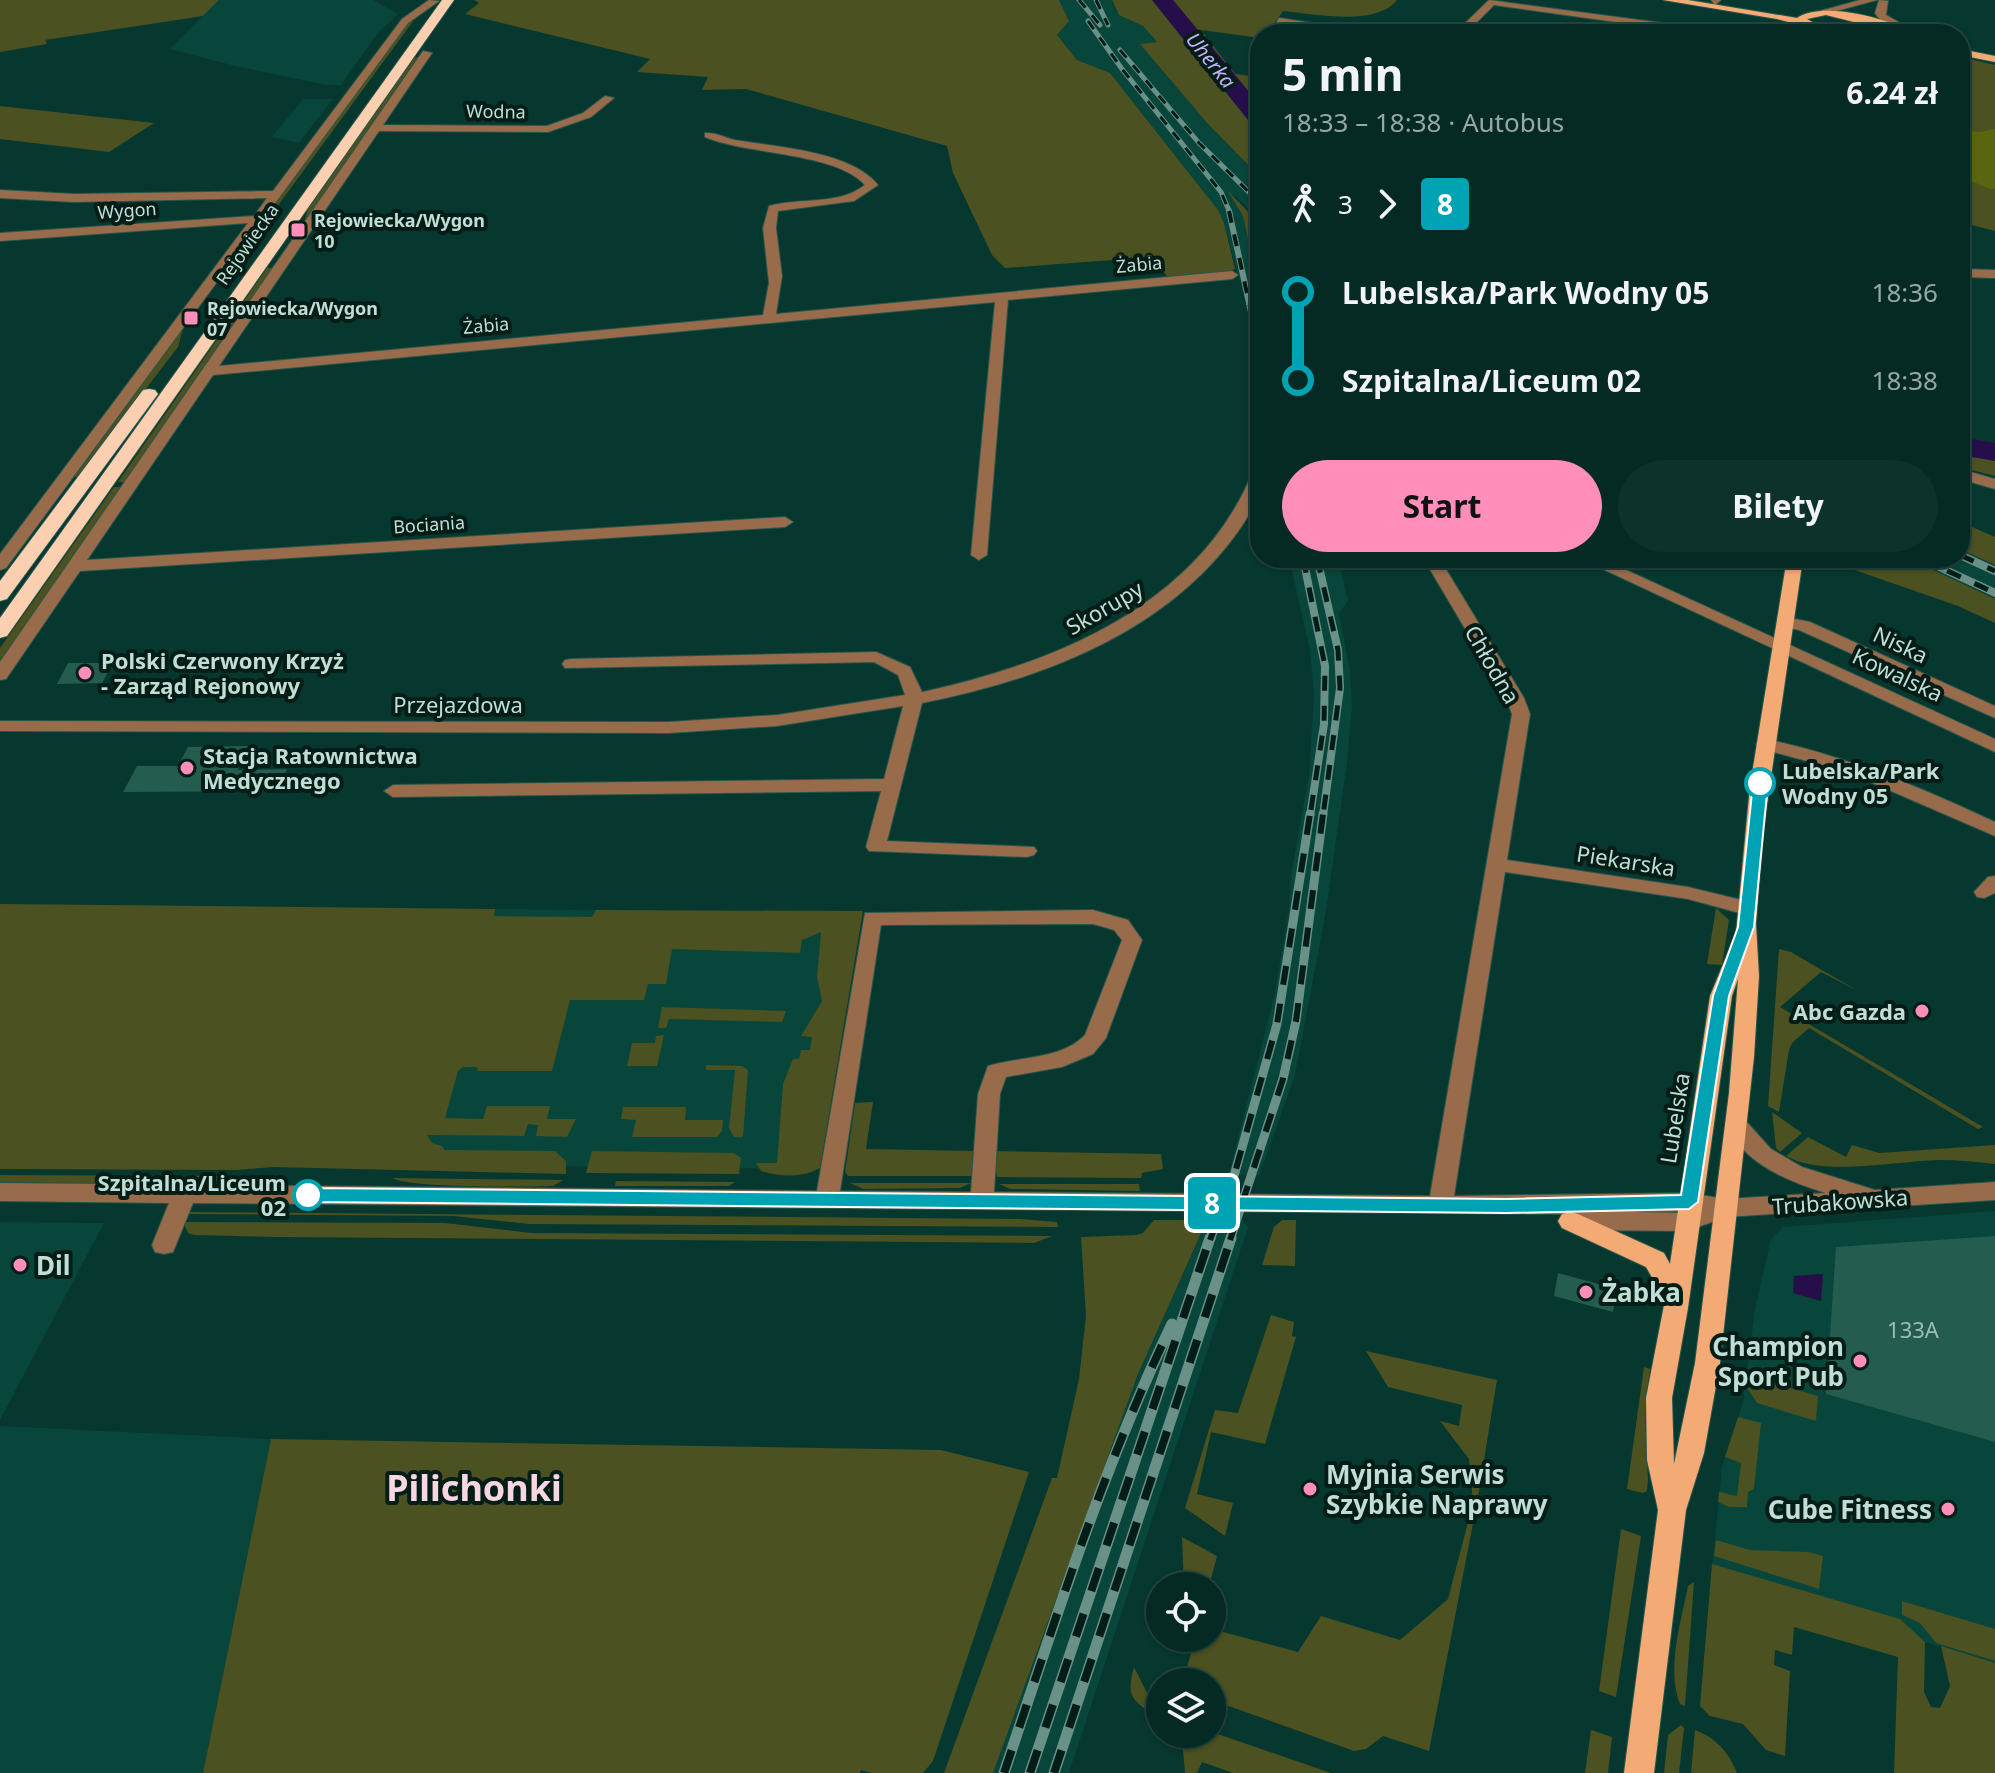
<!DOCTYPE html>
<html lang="pl">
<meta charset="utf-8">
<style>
body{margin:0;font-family:"Noto Sans",sans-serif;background:#0d322b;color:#f1f3f6;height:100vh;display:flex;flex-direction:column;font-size:30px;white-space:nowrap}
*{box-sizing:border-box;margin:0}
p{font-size:26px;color:#97a7a6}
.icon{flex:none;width:44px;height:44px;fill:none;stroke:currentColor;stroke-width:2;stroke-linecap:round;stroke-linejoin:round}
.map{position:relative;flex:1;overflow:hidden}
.side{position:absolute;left:1250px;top:24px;width:720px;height:544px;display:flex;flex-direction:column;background:#042a23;border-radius:32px;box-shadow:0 2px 6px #0004,0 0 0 2px #254641}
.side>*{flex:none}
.badge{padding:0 16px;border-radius:6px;font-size:28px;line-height:52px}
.fabs{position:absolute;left:1146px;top:1572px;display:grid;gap:16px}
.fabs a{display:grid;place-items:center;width:80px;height:80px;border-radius:50%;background:#042a23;box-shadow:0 2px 6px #0004,0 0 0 2px #254641;font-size:40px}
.map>.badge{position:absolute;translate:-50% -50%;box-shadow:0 0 0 4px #fff}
.legs{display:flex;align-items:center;gap:12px;height:88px;padding:0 32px;font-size:26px}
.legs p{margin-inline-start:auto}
.headline{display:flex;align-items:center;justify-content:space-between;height:136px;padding:0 32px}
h1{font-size:44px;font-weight:700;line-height:60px}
.primary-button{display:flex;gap:16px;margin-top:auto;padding:16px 32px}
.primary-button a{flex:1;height:92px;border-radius:48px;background:#ff8eba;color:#111;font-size:32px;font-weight:700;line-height:92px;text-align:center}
.primary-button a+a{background:#0d322b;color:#f1f3f6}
ul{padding:0 32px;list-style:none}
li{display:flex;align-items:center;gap:28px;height:88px;font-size:30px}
li i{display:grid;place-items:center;width:12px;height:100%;margin:0 10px;background:currentColor}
li i::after{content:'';width:20px;height:20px;margin:-10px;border:6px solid;border-radius:50%;background:#042a23}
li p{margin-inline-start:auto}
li:first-child i{background:linear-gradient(#0000 50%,currentColor 0)}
li:last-child i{background:linear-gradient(currentColor 50%,#0000 0)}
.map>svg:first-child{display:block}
.built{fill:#08453a}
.green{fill:#4b5120}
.forest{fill:#5b650f}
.water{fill:#260e4a}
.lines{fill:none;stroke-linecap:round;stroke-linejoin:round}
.river{fill:#260e4a;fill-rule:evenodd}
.building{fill:#245c4f}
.minor-casing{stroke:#27564d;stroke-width:2}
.major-casing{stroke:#27564d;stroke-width:2}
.highway-casing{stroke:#27564d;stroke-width:2}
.minor{fill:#986b4b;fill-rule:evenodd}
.major{fill:#f4aa75;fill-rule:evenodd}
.highway{fill:#fccfb0;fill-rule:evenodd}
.rail-far4-casing{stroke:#699188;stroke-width:5}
.rail-far3-casing{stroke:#699188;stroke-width:6}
.rail-far2-casing{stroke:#699188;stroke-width:8}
.rail-far1-casing{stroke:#699188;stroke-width:9}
.rail-casing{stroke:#699188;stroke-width:11}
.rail-far4{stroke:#041d17;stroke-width:3;stroke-dasharray:10;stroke-linecap:butt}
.rail-far3{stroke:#041d17;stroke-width:4;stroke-dasharray:12;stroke-linecap:butt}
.rail-far2{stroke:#041d17;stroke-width:5;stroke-dasharray:15;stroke-linecap:butt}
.rail-far1{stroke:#041d17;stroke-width:6;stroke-dasharray:19;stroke-linecap:butt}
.rail{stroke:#041d17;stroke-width:8;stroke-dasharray:24;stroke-linecap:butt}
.line-1{fill:#00a3b4;stroke:#fff;stroke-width:2}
.poi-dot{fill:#ff8eba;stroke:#041d17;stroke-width:3}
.stop-1-dot{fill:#fff;stroke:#00a3b4;stroke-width:4}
.labels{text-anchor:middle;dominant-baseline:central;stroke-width:8;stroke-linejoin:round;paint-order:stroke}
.far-street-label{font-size:18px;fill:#c0ded5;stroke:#041d17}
.far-poi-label{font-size:18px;font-weight:bold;fill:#c0ded5;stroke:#041d17;text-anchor:start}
.far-water-label{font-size:20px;font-style:italic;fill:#c6b2fd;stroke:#041d17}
.street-label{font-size:22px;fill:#c0ded5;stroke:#041d17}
.poi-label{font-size:22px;font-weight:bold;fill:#c0ded5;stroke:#041d17;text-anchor:start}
.stop-label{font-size:22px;font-weight:bold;fill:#c0ded5;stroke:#041d17;text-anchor:start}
.near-number-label{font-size:22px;fill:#99beb4}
.near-poi-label{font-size:26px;font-weight:bold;fill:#c0ded5;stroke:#041d17;text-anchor:start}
.near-district-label{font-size:36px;font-weight:bold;fill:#f9d7e2;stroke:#041d17}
</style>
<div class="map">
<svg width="1995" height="1773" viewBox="0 0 1995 1773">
<rect width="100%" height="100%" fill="#06382f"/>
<path class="built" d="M219,0H373L398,14L377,34L341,85H327L235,66L170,49Z
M1059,0H1111L1119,15L1143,26L1158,43L1141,45L1207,123L1260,177V224L1242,202L1229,193L1243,216L1260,297V375L1244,296L1224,223L1218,210L1110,73L1077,60L1057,35L1068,21Z
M303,99H333L299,143L272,137Z
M1960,549L1995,565V599L1908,558H1960Z
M1289,558H1338L1348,601L1339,613L1350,671L1352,706L1347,763L1326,911L1295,1075L1259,1176L1229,1174L1275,993L1289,909L1291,874L1309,775L1314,695L1310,650Z
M0,904L851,913L807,1169L0,1160Z
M1995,1211V1663L1711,1578L1722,1467L1743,1403L1755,1309L1771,1239L1783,1227Z
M1207,1220H1242L1248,1227L1069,1773H993L1138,1374Z
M0,1222L104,1223L0,1420Z
M0,1426L271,1439L203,1773H0Z"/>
<path class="green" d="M0,0H219L203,16L45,40L47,44L0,52Z
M474,0H1059L1069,21L1057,35L1077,60L1110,73L1218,210L1224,223L1235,269L1224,274L1169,279L1153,257L1005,268L992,255L953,173L947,146L746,89L702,90L708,77L637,72L650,59L465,14L479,3Z
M1112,0H1397C1375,27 1315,14 1283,11L1275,22L1308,27L1298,34H1260V38L1201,30L1235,74L1260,77V177L1207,123L1140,44L1157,42L1143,26L1119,15Z
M419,13L238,260H232L406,22Z
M421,56L304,223L308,208L414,58Z
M1960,57L1995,65V231L1960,222Z
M0,106L154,123L109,152L0,139Z
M1227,190L1260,224V297L1243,216Z
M267,268H274L127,482H118Z
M180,329H183L178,347L78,477H70Z
M1960,444L1995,449V476L1960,467Z
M114,487H124L0,667V648Z
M1963,523L1995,537V565L1960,549V532L1965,529Z
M1908,558L1995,599V623L1958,606L1823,559Z
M0,904L495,909L494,916L592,917L596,910L863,911L820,1168C803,1178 779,1177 761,1171L756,1163H777L783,1084L793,1059H799L801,1050H810L812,1037L801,1036L822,1001L817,977L821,932L802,940L800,953L672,949L666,984H648L644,1000H570L552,1071H477L478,1067H463L458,1071L445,1118L483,1119L487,1106H550L547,1119H576L567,1137L536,1136L538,1125L528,1124L524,1136L427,1135L432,1143L442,1146L445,1150L555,1151L566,1161V1174L273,1167L236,1170L0,1169Z
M1716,908L1729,920L1722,965L1707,964Z
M1779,949L1791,952L1858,991L1821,972L1780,1007L1983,1127L1978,1129L1809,1028L1792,1043L1789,1050L1779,1112L1768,1106Z
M662,1007L786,1011L782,1022L669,1019L666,1028H658Z
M664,1035L657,1066H627L632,1043H655L656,1036Z
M706,1065L742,1066L748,1070L743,1137H734L729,1128L735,1070H706Z
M873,1102L866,1149L976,1151V1176H848L845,1172L855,1103Z
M623,1107H686L685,1120H723L722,1131L717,1137H632L636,1120L621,1119Z
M1772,1112L1802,1133L1780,1152L1776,1148Z
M1808,1137L1846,1157L1852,1145L1879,1153L1995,1145V1164C1977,1162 1958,1160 1939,1160C1898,1161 1821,1177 1786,1156Z
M592,1151L734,1153L741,1158L739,1174L586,1173Z
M992,1151L1161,1154L1163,1169L1142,1173L1141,1178L997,1177Z
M0,1175L232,1176V1179C156,1191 76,1182 0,1182Z
M393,1178L563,1180L553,1186C528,1187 405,1188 393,1178Z
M616,1181L735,1182L729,1186H615Z
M850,1183H971L960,1188L863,1189Z
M999,1184H1139L1140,1191L1010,1189Z
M190,1212L1020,1219L1057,1222L1058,1227L530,1224L453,1216L189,1214Z
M1154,1220H1207L1138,1374L993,1773H944L1052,1478H1057L1079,1379L1086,1316L1081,1237L1136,1235L1143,1233Z
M1282,1220H1296L1295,1266L1262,1265L1274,1227Z
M183,1222L445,1223L531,1233L1052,1236L1034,1243L274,1237L194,1235L188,1233Z
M1271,1315L1294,1322L1292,1336L1296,1337L1265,1444L1211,1432L1197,1494L1233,1503L1225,1536L1185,1508L1215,1410L1238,1413Z
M1366,1351L1497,1380L1477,1503L1429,1751L1383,1736L1366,1749L1354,1751L1212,1700V1682H1183L1191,1653L1190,1638H1212V1629L1298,1652L1321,1616L1400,1640L1448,1599L1473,1503L1469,1459L1440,1421L1459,1426L1462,1405L1388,1387Z
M1644,1367L1650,1369L1645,1409L1648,1480L1647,1491L1643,1493L1627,1489Z
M1749,1376L1818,1396L1816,1421L1757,1403L1748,1389Z
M1738,1417L1761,1423L1754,1489L1748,1492L1747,1507H1729L1718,1502L1719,1492L1737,1496L1741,1463L1725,1457Z
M271,1439L941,1450L1029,1472L933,1761L923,1773H872L861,1770L860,1773H203Z
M1621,1529L1641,1536L1616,1697L1599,1691Z
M1182,1537L1217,1556L1209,1586H1184Z
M1716,1540L1750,1550L1809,1552L1823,1556L1819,1589L1714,1556Z
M1712,1564L1900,1619L1925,1642L1924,1692L1931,1707L1940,1708L1950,1686L1941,1646L1995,1663V1773H1894L1898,1657L1794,1627L1792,1655L1775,1650L1774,1665L1790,1671L1785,1756L1766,1750L1743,1724L1710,1716L1700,1706Z
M1694,1582L1685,1706L1680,1704C1666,1669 1681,1622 1688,1586Z
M1902,1601L1995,1629V1661L1936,1643L1920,1623L1902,1615Z
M1134,1667L1147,1693L1160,1706V1720C1137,1701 1124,1702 1134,1667Z
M1681,1725L1684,1728L1679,1773H1664L1668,1735Z
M1591,1730L1612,1737L1608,1773H1585Z
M1695,1730C1715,1737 1729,1752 1737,1773H1691Z
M1212,1732L1331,1773H1233L1202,1762L1197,1773H1185L1183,1749L1174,1734Z"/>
<path class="forest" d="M1995,129V188L1992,190L1960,176V130L1980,132Z"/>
<path class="water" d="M1823,1274L1821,1301L1793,1293L1794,1276Z"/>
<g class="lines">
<path class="river" d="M1152,0H1173L1260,105V127L1252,125Z
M1960,437L1995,443V461L1960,455Z"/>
</g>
<path class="building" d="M68,663H113L102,683L57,684Z
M249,746L238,770L287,769L278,791L123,792L137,766H178L188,747Z
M1995,1236V1442L1826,1394L1836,1247Z
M1558,1273L1617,1289L1613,1312L1554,1296Z"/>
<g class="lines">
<defs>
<path id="minor" d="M429,0L439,1L408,23L6,568L0,570V554L248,223L0,241V233L254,216L267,198L74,202L0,198V190L74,194L273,191L402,19Z
M1489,0L1723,31L1728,34H1702L1494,5L1465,34H1454Z
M1711,0H1721L1715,5Z
M1860,0H1877L1825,14L1820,11Z
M1879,0L1888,1L1886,15L1920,34C1905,34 1883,27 1875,13Z
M1279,18L1366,31L1371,34H1346L1276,23Z
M423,51L432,53L383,125L547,126L583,113L605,96L614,98L591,117L548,132L379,131L219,366L763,315L769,283L763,228L769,206C800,197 838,206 865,185C836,152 747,155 705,137V133C716,132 725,138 735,140C776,147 851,151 878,185L854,201L778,211L776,228L782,276L776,314L1232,271L1238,275L1232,279L1008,300L987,555L979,560L971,555L995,302L213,375L87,560L785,517L793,522L785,527L80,571L6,679L0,680V662Z
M1960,269L1995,270V278L1960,277Z
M1260,469C1260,500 1249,517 1231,541C1158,636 1035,681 922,703L887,841L1034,847L1037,851L1034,855L1027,857L869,851L866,847L881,791L393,797L384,791L393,785L884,779L903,706L777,726L669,733L0,731V721L669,722L777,715L905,695L898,675L874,662L565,668L562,664L565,660L571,659L876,652L910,667L922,692L927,691C1057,662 1197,605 1252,474Z
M1960,469L1995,479V489L1960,479Z
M1579,558H1600L1995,739V752Z
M1436,561L1444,566L1524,698L1530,714L1507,860L1688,887L1754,903L1757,908L1747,915L1688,899L1505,872L1454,1196L1689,1193L1725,1199L1826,1193C1785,1180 1747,1165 1725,1125L1728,1119L1736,1117L1744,1119L1771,1149L1802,1167L1875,1190L1995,1182V1200L1726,1217L1687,1231L1570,1230L1562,1228L1558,1221L1564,1214L193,1203L173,1252L164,1254L155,1252L152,1245L169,1203L0,1201V1183L817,1191L865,913L1093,910L1128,920L1142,940L1106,1038L1093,1054L1062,1067L1006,1077L1000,1094L994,1192L1430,1196L1512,714L1506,698L1428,566ZM1093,924L1114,930L1122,940L1085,1035C1061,1060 1020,1056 988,1066L978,1094L971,1192L840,1191L881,925ZM1689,1211L1686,1213L1632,1212Z
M1785,617L1810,622L1995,706V718L1799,630L1779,626L1777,622L1779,618Z
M1765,739C1846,756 1920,787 1995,822V836L1847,772L1759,748L1756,744Z
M1995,876V893L1984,898L1977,897L1974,892L1988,877Z"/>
<path id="major" d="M1663,0H1688L1797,18C1822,0 1891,19 1916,34H1900L1876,26L1861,34H1833L1777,19ZM1826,15L1866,25C1848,32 1823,29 1807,19Z
M1960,49L1995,56V62L1960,55Z
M1787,558H1803L1763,832L1756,924L1759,976L1754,1057L1720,1363L1704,1453L1686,1510L1654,1773H1624L1658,1510L1647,1460L1646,1398L1665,1300L1646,1267L1562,1228L1558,1221L1562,1214L1570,1212L1578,1214L1664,1253L1670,1264L1710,996L1736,933L1750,786ZM1738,979L1729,1093L1695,1363L1674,1464L1672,1398L1688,1308L1732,996Z"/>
<path id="highway" d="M442,0H454L7,636L0,638V618Z
M149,389L155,390L158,394L155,398L7,599L0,601V581L143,390Z"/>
</defs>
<use href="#minor" class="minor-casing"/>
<use href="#major" class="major-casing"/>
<use href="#highway" class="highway-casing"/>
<use href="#minor" class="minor"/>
<use href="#major" class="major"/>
<use href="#highway" class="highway"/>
<defs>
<path id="rail-far4" d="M1079,0L1100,25
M1096,0L1108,25
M1088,21L1122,69L1221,192L1230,213
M1120,50L1199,143L1260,203"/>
<path id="rail-far3" d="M1229,211L1260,353"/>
<path id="rail-far2" d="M1960,555L1995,571
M1303,558L1325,666L1324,724L1310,816
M1317,558L1338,650L1340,688L1323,816
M1920,558L1995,593"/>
<path id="rail-far1" d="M1210,1240L1232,1183L1277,1024L1310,814
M1230,1240L1283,1079L1296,1021L1323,814"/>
<path id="rail" d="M1004,1773C1055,1621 1102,1469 1172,1324
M1030,1773L1210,1238
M1054,1773L1231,1238"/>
</defs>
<use href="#rail-far4" class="rail-far4-casing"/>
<use href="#rail-far3" class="rail-far3-casing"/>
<use href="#rail-far2" class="rail-far2-casing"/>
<use href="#rail-far1" class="rail-far1-casing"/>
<use href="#rail" class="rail-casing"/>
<use href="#rail-far4" class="rail-far4"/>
<use href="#rail-far3" class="rail-far3"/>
<use href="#rail-far2" class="rail-far2"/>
<use href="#rail-far1" class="rail-far1"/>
<use href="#rail" class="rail"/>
</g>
<path class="line-1" d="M1760,778L1768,783L1754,927L1729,996L1698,1202L1689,1209L1507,1213L308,1202L299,1195L308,1188L1507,1199L1681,1195L1713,996L1738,927L1753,783Z"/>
<g class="poi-dot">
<rect x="290" y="222" width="16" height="16" rx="4"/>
<rect x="183" y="310" width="16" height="16" rx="4"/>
<circle cx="85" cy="673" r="8"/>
<circle cx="187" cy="768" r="8"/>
<circle cx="1922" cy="1011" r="8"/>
<circle cx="20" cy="1265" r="8"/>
<circle cx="1586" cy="1292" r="8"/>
<circle cx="1860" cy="1361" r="8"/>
<circle cx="1310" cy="1489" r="8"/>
<circle cx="1948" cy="1509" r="8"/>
</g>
<g class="stop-1-dot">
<circle cx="1760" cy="783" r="14"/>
<circle cx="308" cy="1195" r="14"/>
</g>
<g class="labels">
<g class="far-street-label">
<text transform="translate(496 111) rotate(1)">Wodna</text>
<text transform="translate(127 210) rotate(-4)">Wygon</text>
<text transform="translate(247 244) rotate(-55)">Rejowiecka</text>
<text transform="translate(1139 264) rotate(-5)">Żabia</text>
<text transform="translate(486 325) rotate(-5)">Żabia</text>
<text transform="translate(429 524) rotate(-4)">Bociania</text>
</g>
<g class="far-poi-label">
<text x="314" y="220">Rejowiecka/Wygon<tspan x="314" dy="21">10</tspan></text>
<text x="207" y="308">Rejowiecka/Wygon<tspan x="207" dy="21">07</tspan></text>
</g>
<g class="far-water-label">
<text transform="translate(1211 60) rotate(51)">Uherka</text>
</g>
<g class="street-label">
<text transform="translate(1104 607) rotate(-30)">Skorupy</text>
<text transform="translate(1901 644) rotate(25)">Niska</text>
<text transform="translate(1493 664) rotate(60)">Chłodna</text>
<text transform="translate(1898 674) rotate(25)">Kowalska</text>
<text x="458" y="704">Przejazdowa</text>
<text transform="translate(1626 860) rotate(9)">Piekarska</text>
<text transform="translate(1674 1118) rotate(-81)">Lubelska</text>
<text transform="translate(1840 1201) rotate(-4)">Trubakowska</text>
</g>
<g class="poi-label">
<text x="101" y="660">Polski Czerwony Krzyż<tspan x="101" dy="25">- Zarząd Rejonowy</tspan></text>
<text x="203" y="755">Stacja Ratownictwa<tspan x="203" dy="25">Medycznego</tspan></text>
<text x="1906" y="1011" text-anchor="end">Abc Gazda</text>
</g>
<g class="stop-label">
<text x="1782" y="770">Lubelska/Park<tspan x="1782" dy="25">Wodny 05</tspan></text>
<text x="286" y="1182" text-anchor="end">Szpitalna/Liceum<tspan x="286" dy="25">02</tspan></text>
</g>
<g class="near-number-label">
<text x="1913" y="1329">133A</text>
</g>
<g class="near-poi-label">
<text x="36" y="1265">Dil</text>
<text x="1602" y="1292">Żabka</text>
<text x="1844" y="1346" text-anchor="end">Champion<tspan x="1844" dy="30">Sport Pub</tspan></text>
<text x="1326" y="1474">Myjnia Serwis<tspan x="1326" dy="30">Szybkie Naprawy</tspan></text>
<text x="1932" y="1509" text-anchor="end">Cube Fitness</text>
</g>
<g class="near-district-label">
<text x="474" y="1487">Pilichonki</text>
</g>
</g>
</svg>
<div class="fabs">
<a><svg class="icon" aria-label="locate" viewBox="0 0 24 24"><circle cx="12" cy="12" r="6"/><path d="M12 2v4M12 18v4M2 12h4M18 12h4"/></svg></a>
<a><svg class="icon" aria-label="layers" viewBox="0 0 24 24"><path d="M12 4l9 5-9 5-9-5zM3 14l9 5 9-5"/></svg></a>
</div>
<b class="badge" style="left:1212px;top:1203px;background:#00a3b4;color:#fff">8</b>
<section class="side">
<div class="headline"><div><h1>5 min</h1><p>18:33 – 18:38 · Autobus</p></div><b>6.24 zł</b></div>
<div class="legs"><svg class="icon" aria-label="walk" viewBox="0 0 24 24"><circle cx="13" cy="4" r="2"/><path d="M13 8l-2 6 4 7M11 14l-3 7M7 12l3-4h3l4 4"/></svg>3<svg class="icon" aria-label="forward" viewBox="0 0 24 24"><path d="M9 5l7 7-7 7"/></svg><b class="badge" style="background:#00a3b4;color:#fff">8</b></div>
<ul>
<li><i style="color:#00a3b4"></i><b>Lubelska/Park Wodny 05</b><p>18:36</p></li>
<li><i style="color:#00a3b4"></i><b>Szpitalna/Liceum 02</b><p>18:38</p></li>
</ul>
<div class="primary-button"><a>Start</a><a>Bilety</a></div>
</section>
</div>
